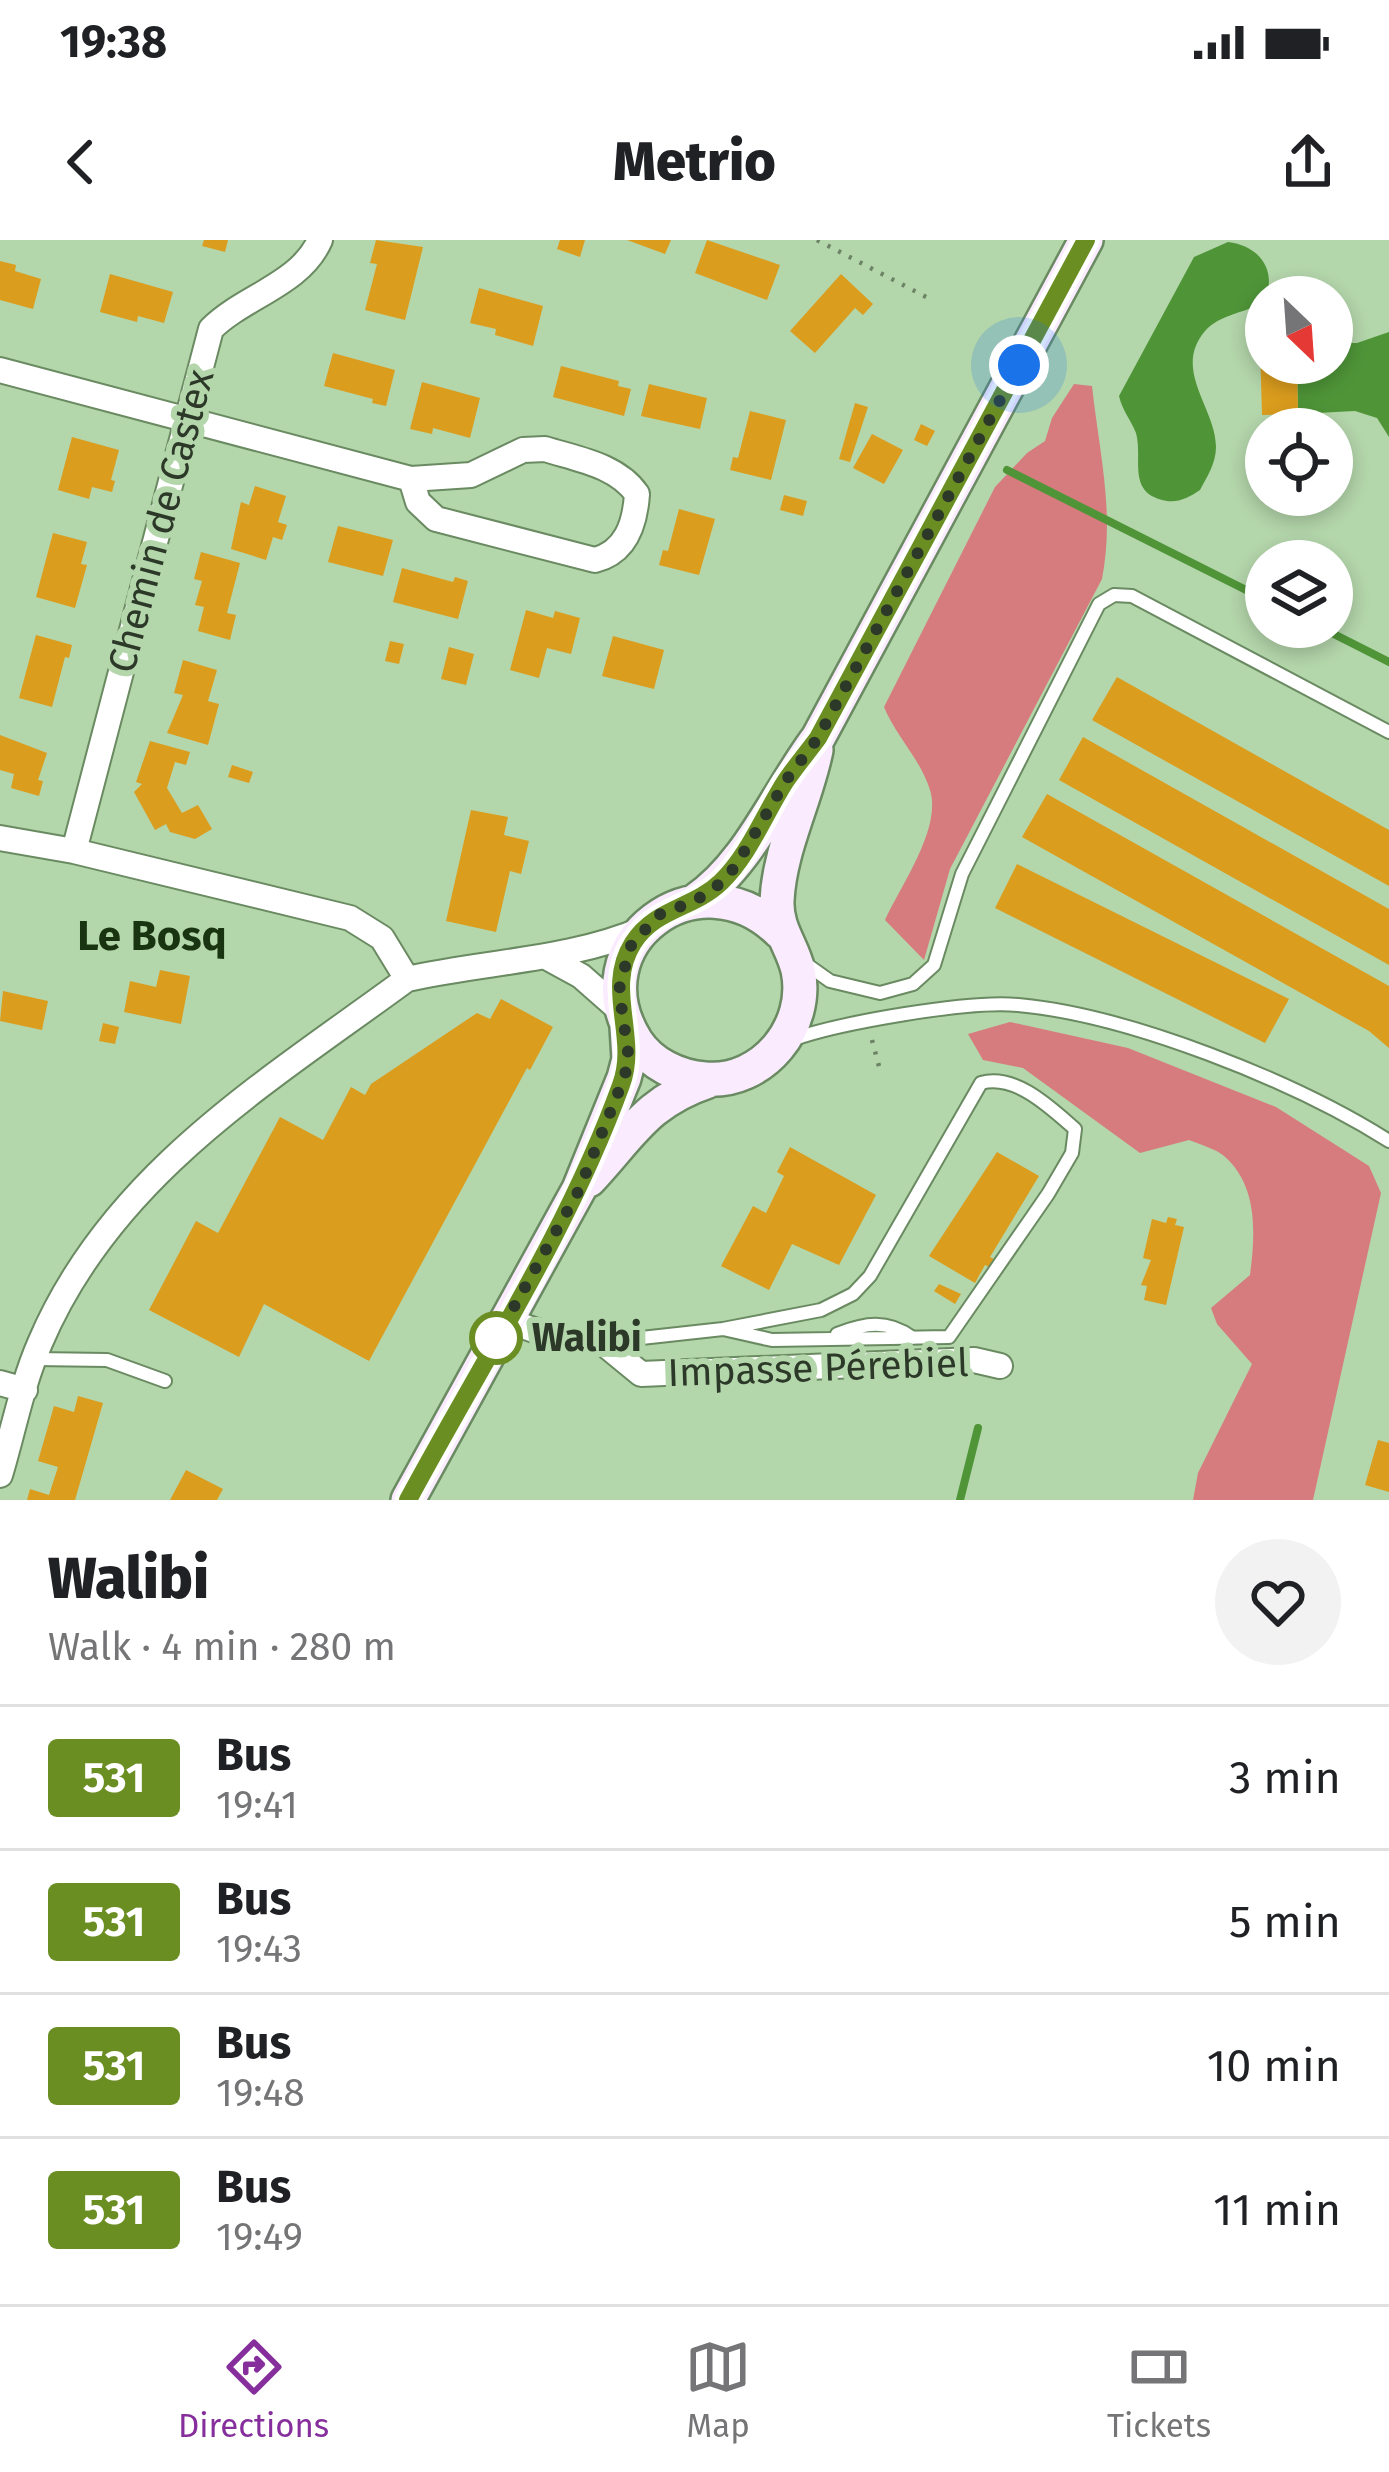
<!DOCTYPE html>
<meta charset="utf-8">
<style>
body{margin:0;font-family:"Fira Sans",sans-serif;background:#f2f2f2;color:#202124;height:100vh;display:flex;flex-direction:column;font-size:45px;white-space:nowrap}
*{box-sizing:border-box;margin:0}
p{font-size:39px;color:#757577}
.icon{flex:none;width:66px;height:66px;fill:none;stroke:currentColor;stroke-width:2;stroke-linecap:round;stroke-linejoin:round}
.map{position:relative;height:1260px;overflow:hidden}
.details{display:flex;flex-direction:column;background:#fff;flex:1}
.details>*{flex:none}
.badge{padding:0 24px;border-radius:9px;font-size:42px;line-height:78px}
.needle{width:78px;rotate:155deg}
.buttons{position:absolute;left:1245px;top:36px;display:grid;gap:24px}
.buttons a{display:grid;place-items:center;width:108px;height:108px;border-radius:50%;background:#fff;box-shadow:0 6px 18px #0003;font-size:60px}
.you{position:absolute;width:60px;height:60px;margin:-30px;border:9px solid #fff;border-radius:50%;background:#1a73e8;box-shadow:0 0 0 18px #1a73e833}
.map>.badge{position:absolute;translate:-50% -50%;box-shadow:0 0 0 6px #fff}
.round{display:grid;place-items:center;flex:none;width:126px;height:126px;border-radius:63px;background:#f2f2f2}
.headline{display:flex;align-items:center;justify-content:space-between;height:204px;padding:0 48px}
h1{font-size:57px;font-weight:800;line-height:90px}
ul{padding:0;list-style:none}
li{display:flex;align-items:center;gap:36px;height:144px;padding:0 48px;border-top:3px solid #e0e0e0}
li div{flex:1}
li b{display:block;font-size:45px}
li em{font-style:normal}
li .badge{min-width:132px;font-weight:700;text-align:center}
.status{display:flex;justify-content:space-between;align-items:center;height:84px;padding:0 60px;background:#fff;direction:ltr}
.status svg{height:33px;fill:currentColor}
header{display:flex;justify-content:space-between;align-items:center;height:156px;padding:0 48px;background:#fff;font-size:54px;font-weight:800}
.tabs{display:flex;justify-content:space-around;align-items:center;height:168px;border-top:3px solid #e0e0e0;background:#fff;font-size:33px;color:#757577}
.tabs a{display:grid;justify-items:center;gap:6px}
.tabs .active{color:#862e9c}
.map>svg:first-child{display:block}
.green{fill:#d67c7e}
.water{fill:#4f9538}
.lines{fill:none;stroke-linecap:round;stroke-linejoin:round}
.stream{stroke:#4f9538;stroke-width:8}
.building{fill:#db9d1e}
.service-casing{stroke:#6a8a62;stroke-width:16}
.minor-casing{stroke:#6a8a62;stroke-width:28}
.secondary-casing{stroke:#6a8a62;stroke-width:38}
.path{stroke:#6c8366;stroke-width:4.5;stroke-dasharray:3 9;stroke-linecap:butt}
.service{stroke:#fff;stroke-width:12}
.minor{stroke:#fff;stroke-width:24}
.secondary{stroke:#faebff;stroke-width:33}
.line-casing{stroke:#fff;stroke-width:27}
.line{stroke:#6b8e23;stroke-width:18}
.walk{stroke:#2c3928;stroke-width:12;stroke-dasharray:0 21.6}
.stop-dot{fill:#fff;stroke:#6b8e23;stroke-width:6}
.labels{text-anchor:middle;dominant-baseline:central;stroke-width:12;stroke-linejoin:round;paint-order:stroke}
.street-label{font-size:39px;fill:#2c3928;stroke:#b4d6ab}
.stop-label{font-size:39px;font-weight:bold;fill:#2c3928;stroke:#b4d6ab;text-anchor:start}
.neighbourhood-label{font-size:42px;font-weight:bold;fill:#193410;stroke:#b4d6ab}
</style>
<div class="status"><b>19:38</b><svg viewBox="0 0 49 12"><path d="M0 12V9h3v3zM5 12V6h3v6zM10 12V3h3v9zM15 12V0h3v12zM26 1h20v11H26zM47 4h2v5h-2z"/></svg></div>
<header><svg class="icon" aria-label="back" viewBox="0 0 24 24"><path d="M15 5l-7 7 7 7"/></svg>Metrio<svg class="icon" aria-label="share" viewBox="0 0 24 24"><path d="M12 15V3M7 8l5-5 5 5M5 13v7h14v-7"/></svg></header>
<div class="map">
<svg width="1389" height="1260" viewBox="0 0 1389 1260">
<rect width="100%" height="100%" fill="#b4d6ab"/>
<path class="green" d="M1074,144L1092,146C1099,211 1115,272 1102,339L950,629L924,720L885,680C901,645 942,588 930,550C921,520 896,496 884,467L995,247L1027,213L1045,201L1052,178Z
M1010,782L1128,808L1276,867L1369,926L1381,953L1313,1260H1193L1198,1233L1252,1124L1217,1084L1211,1068L1250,1035C1255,996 1259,946 1224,916C1216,909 1199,904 1189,900L1140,913L1023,828L983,820L968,794Z"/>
<path class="water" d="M1228,2C1261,6 1278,32 1264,62C1246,73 1220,74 1205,91C1172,130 1216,168 1216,207C1216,223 1207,237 1200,250C1188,258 1177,264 1162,260C1127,251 1143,218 1136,193C1131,180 1122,170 1119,156L1194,17Z
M1389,92V197L1377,178L1355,171L1298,174L1297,123H1332V103H1357Z"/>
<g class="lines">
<path class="stream" d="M1007,230L1266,360
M1320,387L1389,422
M960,1260L978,1188"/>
</g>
<path class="building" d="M204,0H228L225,12L202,6Z
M376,0L423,7L405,80L365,70L377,24L370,23Z
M560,0H585L580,17L557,9Z
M627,0H671L665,14Z
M707,0L780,25L767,60L695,33Z
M0,21L16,25L15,31L41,39L33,69L0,60Z
M110,34L173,52L164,83L138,76L137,82L100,72Z
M841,34L873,64L863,75L855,68L815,113L790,91Z
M1312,39L1313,57H1279L1284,40Z
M479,48L543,66L533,106L495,95L496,89L470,83Z
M1260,104H1266V123H1297L1298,174L1262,175Z
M333,113L395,130L386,166L372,163L373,159L324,146Z
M561,126L619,141L618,146L631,149L624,176L553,157Z
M422,142L480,158L470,198L433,188L432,194L410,189Z
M649,144L707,158L700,189L641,176Z
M855,163L868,167L850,222L839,219Z
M750,171L786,180L771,240L730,230L733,217L738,218Z
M921,184L935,191L927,206L914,200Z
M872,194L903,210L884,244L853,228Z
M72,197L119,210L111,240L115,241L112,252L92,247L89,259L58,250Z
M255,246L286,256L278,282L287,285L282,300L273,297L266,320L231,309L241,262L249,265Z
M784,255L807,261L803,276L780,270Z
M679,269L715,279L699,335L659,325L663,310L668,311Z
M338,286L393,300L383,336L328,322Z
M53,293L87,302L81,324L87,325L75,368L36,357Z
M201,312L240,323L227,373L236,375L230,400L198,391L204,367L195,365L202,341L194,339Z
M402,328L453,342L455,337L468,341L458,379L393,362Z
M526,370L553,378L555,371L580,378L571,414L547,408L539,438L510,430Z
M36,395L72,405L69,418L65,417L52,467L19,458Z
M613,396L664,410L654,449L602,436Z
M390,401L404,404L399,424L385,421Z
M449,407L474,414L466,445L441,439Z
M183,420L217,430L208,461L219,464L208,505L167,493L183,455L174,453Z
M1117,437L1389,590V646L1092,480Z
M0,495L47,513L38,540L43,541L39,556L11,548L14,534L0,530Z
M1083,497L1389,669V725L1059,540Z
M150,501L190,512L186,525L175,522L167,548L182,573L198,565L212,589L195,599L170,592L166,584L155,590L134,552L142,544L136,542Z
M232,525L253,532L249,543L228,537Z
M1047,554L1389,746V808L1369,791L1022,597Z
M471,570L508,577L504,595L529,601L521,634L510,631L496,692L446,681Z
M1017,624L1289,759L1265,803L995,668Z
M160,730L190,736L181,784L124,772L130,741L156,747Z
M3,751L48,761L42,790L0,781Z
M501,759L553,787L530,830L527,828L369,1121L264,1064L239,1117L149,1070L196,981L218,993L280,877L323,900L351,847L365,855L371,844L477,773L490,779Z
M103,783L119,787L115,804L99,801Z
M790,907L876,955L839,1025L792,1004L769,1050L721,1026L753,966L766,973L784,936L777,932Z
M997,912L1039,936L990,1017L994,1019L989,1027L985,1025L975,1043L929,1016Z
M1168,977L1177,979L1175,985L1184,987L1166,1065L1144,1060L1147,1046L1141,1045L1151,1020L1143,1018L1152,979L1166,983Z
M939,1044L961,1054L955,1064L934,1051Z
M78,1156L103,1163L75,1260H27L30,1249L49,1255L58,1227L38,1221L54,1166L74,1172Z
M1378,1200L1389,1203V1252L1365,1245Z
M186,1230L223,1249L217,1260H170Z"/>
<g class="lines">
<defs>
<path id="service" d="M806,724L830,741L880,753L913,744L934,725L962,634L1099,364L1114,355L1132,356L1389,492
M791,800C838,783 969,760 1018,765C1129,775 1294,841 1389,901
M837,1094C865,1083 887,1079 913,1098
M605,1102L723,1089L821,1070L853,1054L870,1036L981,843C1015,833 1051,868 1075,889L1072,913L1048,954L949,1097L772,1100L723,1089
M35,1119L107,1120L165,1141"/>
<path id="minor" d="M0,130L411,239
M545,209C577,219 617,225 637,254C635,284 626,312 595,320L436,279L418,262L411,239L471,235L523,210Z
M0,598L74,611L350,678L382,698L407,739C486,721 568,721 643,689
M74,611L211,89C244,56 300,45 320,0
M548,718L581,736L622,772
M506,1080L556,1098L602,1102L641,1134L974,1120L1000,1126
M0,1143L25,1150
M0,1235C13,1192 22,1144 40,1103C111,935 267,842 407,739"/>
<path id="secondary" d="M695,661C749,625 778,551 818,498L1086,0
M780,692C698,611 575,704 636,801C651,824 678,837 705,839C763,844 810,786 798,730C792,705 776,689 777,661C779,610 806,560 816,510
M589,940C632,894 646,862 708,841
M408,1260L579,949L624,838L629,819L627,787"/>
</defs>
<use href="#service" class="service-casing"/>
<use href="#minor" class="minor-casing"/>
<use href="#secondary" class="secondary-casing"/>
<path class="path" d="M817,0L930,59
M872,800L880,830"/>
<use href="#service" class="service"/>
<use href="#minor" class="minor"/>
<use href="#secondary" class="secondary"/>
</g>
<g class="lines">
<defs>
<path id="line" d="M408,1260C481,1124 568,991 621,845C639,797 604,749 633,703C655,668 693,669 721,642C749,615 764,575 785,542C795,527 807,513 818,498L1086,0"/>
</defs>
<use href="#line" class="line-casing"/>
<use href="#line" class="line"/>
<path class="walk" d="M496,1098L495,1101L579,950L624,838L629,819L619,750L630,707L658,675L695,661L718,645L735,627L787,539L818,498L1019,125"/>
</g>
<circle class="stop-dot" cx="496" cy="1098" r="24"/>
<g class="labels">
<g class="street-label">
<text transform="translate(161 281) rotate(-75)">Chemin de Castex</text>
<text transform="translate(818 1128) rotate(-2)">Impasse Pérebiel</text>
</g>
<g class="stop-label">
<text x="532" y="1098">Walibi</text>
</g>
<g class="neighbourhood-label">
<text x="152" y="696">Le Bosq</text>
</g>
</g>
</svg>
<div class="buttons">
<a><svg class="needle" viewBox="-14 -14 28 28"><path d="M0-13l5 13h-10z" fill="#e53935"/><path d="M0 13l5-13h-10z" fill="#757577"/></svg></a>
<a><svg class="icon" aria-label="locate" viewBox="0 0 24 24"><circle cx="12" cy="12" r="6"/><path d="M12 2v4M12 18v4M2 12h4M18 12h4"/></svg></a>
<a><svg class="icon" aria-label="layers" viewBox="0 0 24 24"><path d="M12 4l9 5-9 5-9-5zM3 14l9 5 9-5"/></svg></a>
</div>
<div class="you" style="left:1019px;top:125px"></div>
</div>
<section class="details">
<div class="headline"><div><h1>Walibi</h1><p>Walk · 4 min · 280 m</p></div><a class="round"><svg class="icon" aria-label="heart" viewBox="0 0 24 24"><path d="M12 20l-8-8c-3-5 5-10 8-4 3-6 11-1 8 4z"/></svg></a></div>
<ul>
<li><span class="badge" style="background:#6b8e23;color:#fff">531</span><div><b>Bus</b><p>19:41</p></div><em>3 min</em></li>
<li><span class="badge" style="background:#6b8e23;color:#fff">531</span><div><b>Bus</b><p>19:43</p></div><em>5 min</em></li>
<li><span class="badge" style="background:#6b8e23;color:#fff">531</span><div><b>Bus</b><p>19:48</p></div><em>10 min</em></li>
<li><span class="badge" style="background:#6b8e23;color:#fff">531</span><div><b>Bus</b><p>19:49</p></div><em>11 min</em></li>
</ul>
</section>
<nav class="tabs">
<a class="active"><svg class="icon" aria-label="directions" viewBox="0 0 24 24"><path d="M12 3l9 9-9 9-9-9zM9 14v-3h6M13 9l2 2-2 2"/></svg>Directions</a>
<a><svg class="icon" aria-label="map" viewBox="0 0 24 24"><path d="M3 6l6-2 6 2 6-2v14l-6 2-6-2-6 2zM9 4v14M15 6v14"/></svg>Map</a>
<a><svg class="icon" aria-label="tickets" viewBox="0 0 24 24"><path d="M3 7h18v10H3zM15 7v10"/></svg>Tickets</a>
</nav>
